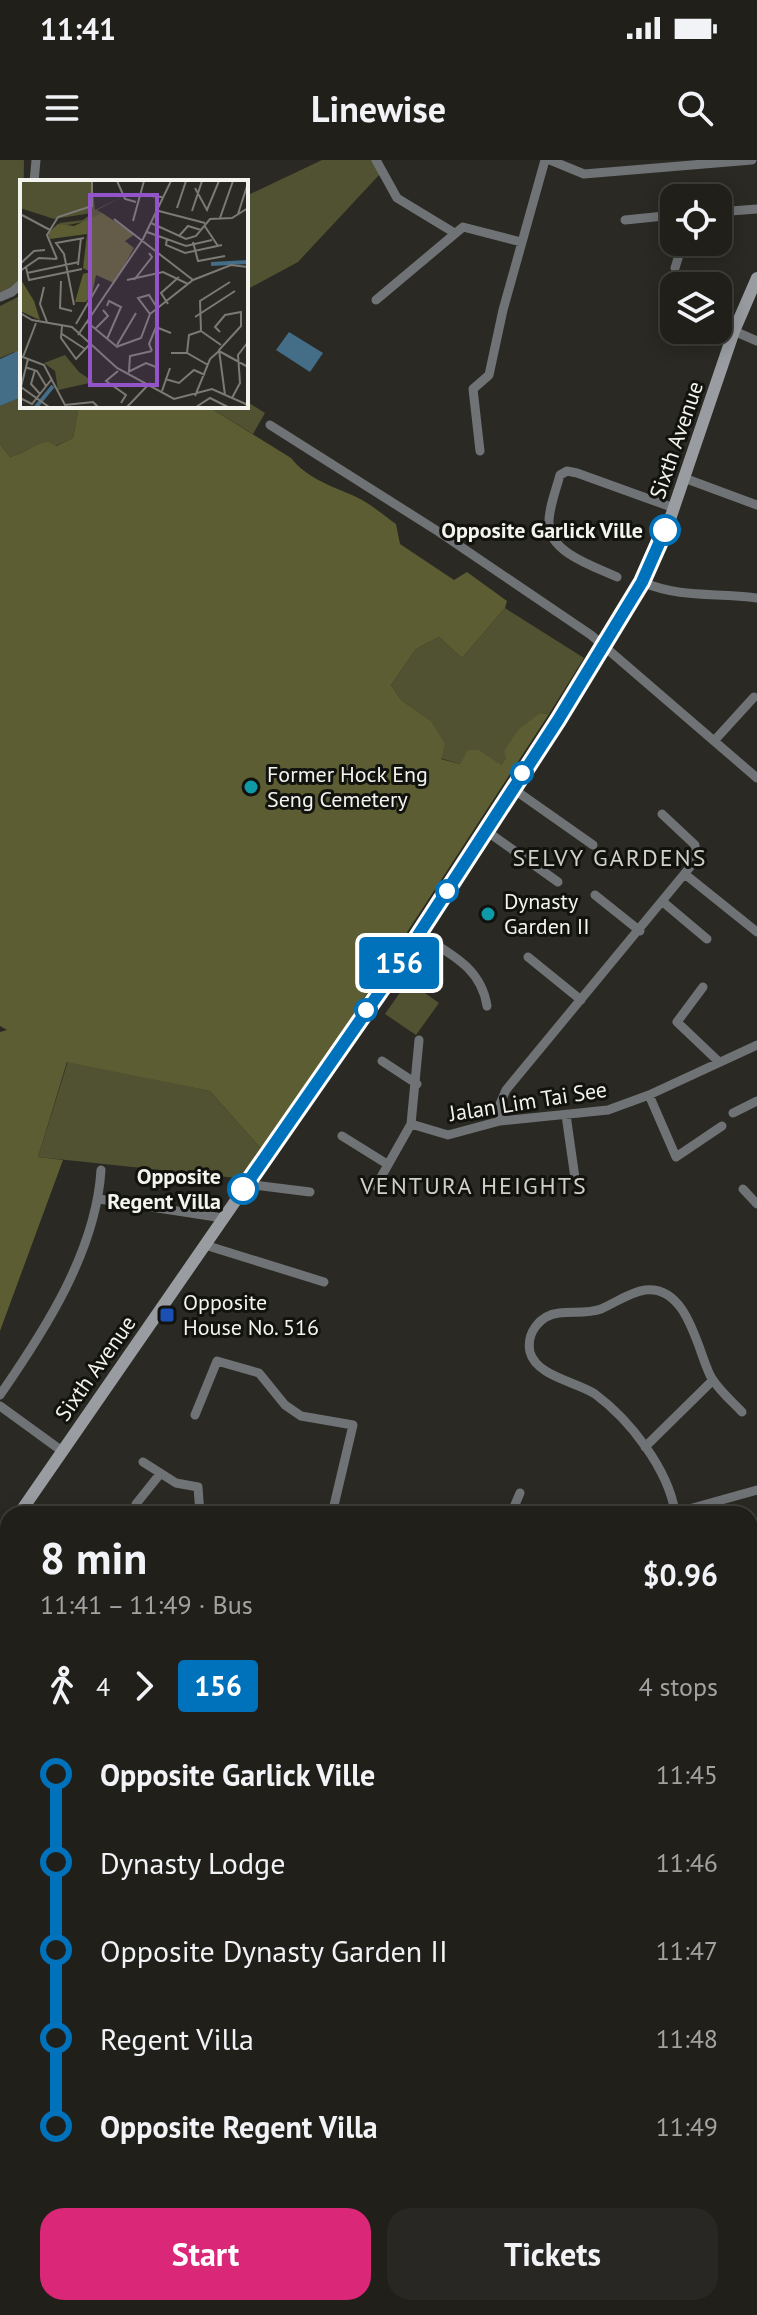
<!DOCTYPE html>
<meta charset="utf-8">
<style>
body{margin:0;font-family:"PT Sans",sans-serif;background:#282723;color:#f1f3f6;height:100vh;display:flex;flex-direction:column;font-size:30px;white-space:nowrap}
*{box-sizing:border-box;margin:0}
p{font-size:26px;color:#a2a2a2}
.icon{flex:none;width:44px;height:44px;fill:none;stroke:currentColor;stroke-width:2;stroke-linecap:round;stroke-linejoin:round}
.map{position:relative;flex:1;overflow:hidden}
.side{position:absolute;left:0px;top:1346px;width:758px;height:810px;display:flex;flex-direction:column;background:#201f1a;border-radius:24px 24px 0 0;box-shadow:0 4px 20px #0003,0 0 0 2px #3d3d39}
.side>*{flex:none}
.badge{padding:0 16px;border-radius:6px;font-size:28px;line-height:52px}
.fabs{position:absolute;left:660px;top:24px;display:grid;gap:16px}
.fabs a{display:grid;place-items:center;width:72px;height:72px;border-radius:16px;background:#201f1a;box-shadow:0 4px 20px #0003,0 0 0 2px #3d3d39;font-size:40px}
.map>.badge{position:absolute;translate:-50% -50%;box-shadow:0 0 0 4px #fff}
.legs{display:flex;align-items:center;gap:12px;height:88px;padding:0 40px;font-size:26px}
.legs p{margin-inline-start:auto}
.headline{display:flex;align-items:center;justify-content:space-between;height:136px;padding:0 40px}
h1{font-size:44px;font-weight:800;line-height:60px}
.button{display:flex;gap:16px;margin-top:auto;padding:16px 40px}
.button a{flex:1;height:92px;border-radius:24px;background:#db2777;color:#fff;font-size:32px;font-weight:800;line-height:92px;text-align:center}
.button a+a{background:#282723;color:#f1f3f6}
ul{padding:0 40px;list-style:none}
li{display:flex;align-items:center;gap:28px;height:88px;font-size:30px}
li i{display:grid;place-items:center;width:12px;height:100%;margin:0 10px;background:currentColor}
li i::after{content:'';width:20px;height:20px;margin:-10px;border:6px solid;border-radius:50%;background:#201f1a}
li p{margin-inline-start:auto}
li:first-child i{background:linear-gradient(#0000 50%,currentColor 0)}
li:last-child i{background:linear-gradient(currentColor 50%,#0000 0)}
.status{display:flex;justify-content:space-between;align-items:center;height:56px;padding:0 40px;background:#201f1a;direction:ltr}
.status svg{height:22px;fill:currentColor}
header{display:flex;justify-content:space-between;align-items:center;height:104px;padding:0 40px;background:#201f1a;font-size:36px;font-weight:800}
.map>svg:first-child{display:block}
.green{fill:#515231}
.forest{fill:#5c5d32}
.water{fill:#446d87}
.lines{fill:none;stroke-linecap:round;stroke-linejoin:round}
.street{stroke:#707376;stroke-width:9}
.secondary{stroke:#999da1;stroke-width:12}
.primary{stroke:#b8bdc3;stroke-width:14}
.line-1-casing{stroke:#fff;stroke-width:18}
.line-1{stroke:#0072bc;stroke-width:12}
.stop-1-dot{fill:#fff;stroke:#0072bc;stroke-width:4}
.culture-dot{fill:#0f9aa8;stroke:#12120f;stroke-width:3}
.transit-dot{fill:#1a4fb4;stroke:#12120f;stroke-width:3}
.labels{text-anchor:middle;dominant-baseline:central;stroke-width:6;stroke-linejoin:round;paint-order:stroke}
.street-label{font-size:22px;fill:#f4f4ef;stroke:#12120f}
.stop-label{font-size:22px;font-weight:bold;fill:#f4f4ef;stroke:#12120f;text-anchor:end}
.poi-label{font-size:22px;fill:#f4f4ef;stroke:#12120f;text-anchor:start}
.neighbourhood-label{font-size:24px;letter-spacing:2px;fill:#d1d0c7;stroke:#12120f}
.inset-river{fill:none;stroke:#446d87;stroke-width:4}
.inset-road{fill:none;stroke:#7b7a75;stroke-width:2}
.view{fill:#9354c9;fill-opacity:0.15;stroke:#9354c9;stroke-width:4}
.inset-edge{fill:none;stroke:#f4f4ef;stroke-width:4}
</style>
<div class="status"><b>11:41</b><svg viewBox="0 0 49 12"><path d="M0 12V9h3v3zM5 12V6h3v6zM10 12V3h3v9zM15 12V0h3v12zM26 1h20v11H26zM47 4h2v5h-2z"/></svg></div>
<header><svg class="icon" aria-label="menu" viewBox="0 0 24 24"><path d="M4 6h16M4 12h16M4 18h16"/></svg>Linewise<svg class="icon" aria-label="search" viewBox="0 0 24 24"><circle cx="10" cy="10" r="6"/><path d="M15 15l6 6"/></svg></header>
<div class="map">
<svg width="757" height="2155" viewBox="0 0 757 2155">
<rect width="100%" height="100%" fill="#2a2923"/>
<path class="green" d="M0,0H24L22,117L15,127L0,132Z
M322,0H372L380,14L298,102L246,130V78L249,76L246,74V36Z
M22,135V209L14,192L0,198V146Z
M22,237V246H79L73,278L55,286L47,281C32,285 24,294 10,297L0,284V246Z
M246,241L265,253L253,274L207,246H246Z
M505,448L584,498L549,554L540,553L501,605L460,604L440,598L430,560L401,540L391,525L416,489L439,477L462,498Z
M408,821L439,843L416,875L385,854Z
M68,901L210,931L264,992L246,1019L38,997Z"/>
<path class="forest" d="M79,246H207L291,298C306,317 330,326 352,335C367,341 382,354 396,364L400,384L454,420L467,412L507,441L505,448L462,498L439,477L416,489L391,525L401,540L430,560L445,584L441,599L460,604L468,590H479L501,605L506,598L504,591L518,570L540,553L549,554L264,992L210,931L67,902L38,997L63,1000L0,1171V872L7,870L0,866V284L10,297C24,294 32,285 47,281L56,286L73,278Z"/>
<path class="water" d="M289,172L323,193L310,212L276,190Z
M22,189V237L0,246V199Z"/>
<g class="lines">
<path class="street" d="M376,0L397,38L453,72
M550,0L584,14L752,0
M34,22L36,0
M718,52L757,49
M625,60L674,55
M675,108L683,82
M0,137L12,132L22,123
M376,140L463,67L521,82
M734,171L757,181
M270,265L439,372L591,475L757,618
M480,291L473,229L489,215L503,150L545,0
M684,318L757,345
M617,417C596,407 550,393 549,365C548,350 556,330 560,315L567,311L577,313L674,348
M642,422C683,439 715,432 757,438
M714,581L754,537
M512,628L593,685
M485,670L558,722
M686,715L757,772
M595,735L640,771
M663,742L707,779
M419,774C450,794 481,807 487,846
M528,797L581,840
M703,827L677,862L718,901
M382,901L417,924
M649,935L676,997L722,966
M733,953L757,941
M566,955L575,1018
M500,961V944L506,930L695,701V685L662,654
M411,964L448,975L500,961L608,950L649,935L757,885
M342,976L387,1004
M246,1024L310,1032
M376,1026L411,964L419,880
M743,1029L757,1044
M99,1039L223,1058
M205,1085L324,1122
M0,1235C45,1170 96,1091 101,1010
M0,1246L62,1291
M195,1255L217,1201L259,1213L285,1245L301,1256L353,1265L332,1354
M645,1287L713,1220
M143,1302L176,1323L198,1327L200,1354
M136,1344L160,1314
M675,1352C668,1309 630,1260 595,1234C577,1222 536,1216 530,1192C526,1173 540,1155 559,1153C573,1151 587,1154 601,1149C615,1143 630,1132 645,1130C687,1125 697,1188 710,1215C717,1229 732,1241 742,1252
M511,1354L520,1333
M671,1354L757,1330
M0,1467L8,1475
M750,1491L757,1489
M750,1584L757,1588
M750,1692L757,1695
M750,1790L757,1793
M0,1839L8,1827
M233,2148L243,2155
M354,2148L363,2155
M529,2155L535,2148"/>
<path class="secondary" d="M19,1354L402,800L597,499L642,422L669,362L734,171L757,118
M0,1381L8,1369"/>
<path class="primary" d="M0,1680L8,1687
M0,1706L8,1713
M646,2148V2155
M681,2148L693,2155
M716,2148L727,2155
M660,2155L666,2148"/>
</g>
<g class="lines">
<defs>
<path id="line-1" d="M243,1029L402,800L558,560L642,422L665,370"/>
</defs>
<use href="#line-1" class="line-1-casing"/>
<use href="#line-1" class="line-1"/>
</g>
<g class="stop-1-dot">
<circle cx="665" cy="370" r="14"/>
<circle cx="522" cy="613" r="10"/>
<circle cx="447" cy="731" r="10"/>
<circle cx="366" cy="850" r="10"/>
<circle cx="243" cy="1029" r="14"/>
</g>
<g class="culture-dot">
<circle cx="251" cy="627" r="8"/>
<circle cx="488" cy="754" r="8"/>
</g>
<rect class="transit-dot" x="159" y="1147" width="16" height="16" rx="4"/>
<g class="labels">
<g class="street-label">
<text transform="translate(676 280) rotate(-71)">Sixth Avenue</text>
<text transform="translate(528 941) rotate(-9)">Jalan Lim Tai See</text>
<text transform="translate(95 1208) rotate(-55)">Sixth Avenue</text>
</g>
<g class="stop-label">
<text x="643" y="370">Opposite Garlick Ville</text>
<text x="221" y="1016">Opposite<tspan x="221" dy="25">Regent Villa</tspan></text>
</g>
<g class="poi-label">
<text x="267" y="614">Former Hock Eng<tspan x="267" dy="25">Seng Cemetery</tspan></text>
<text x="504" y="741">Dynasty<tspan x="504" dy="25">Garden II</tspan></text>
<text x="183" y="1142">Opposite<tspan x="183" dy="25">House No. 516</tspan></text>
</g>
<g class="neighbourhood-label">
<text x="610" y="697">SELVY GARDENS</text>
<text x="474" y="1025">VENTURA HEIGHTS</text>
</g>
</g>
<g transform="translate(20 20)">
<rect width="228" height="228" fill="#2a2923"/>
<path d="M0,1H72L75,30L104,16L77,30L93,39L82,33L75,40L42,46L39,43L63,40L72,33L34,39L0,28ZM45,175L59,192L74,202L38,210L35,191L24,183Z" fill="#515231"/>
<path d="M82,33L115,54L105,61L114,68L94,103L76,95L72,115L66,122H55L63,94L70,92L63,88L67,54L30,59L28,53L38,44L54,46ZM0,98L14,121L20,140L0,131Z" fill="#5c5d32"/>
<path class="inset-river" d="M191,84L228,82M16,227L33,206"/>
<path class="inset-road" d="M97,1L105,19L116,22M175,8L187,30L199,1M118,15L142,17M157,28L166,1M135,30L185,43M172,31L182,1M218,34L228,3M2,35L30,50M200,38L213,1M94,39L173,100M113,41L124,1M131,43L166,59L176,56L190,39L212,38L228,28M184,45L198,66M127,52L166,66L192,60M159,56L168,46L181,50M147,58L146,65L165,73L202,65M173,62L178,81L205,76M37,79L27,55L38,37L72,26V1M0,84L14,71L25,70M58,85L61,58M6,87L9,100L62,89M0,91L19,78L37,79M7,93L59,82M107,100L143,92L168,104M114,100L132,77L129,73M41,101L40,128L52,131M24,107L20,124L27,142M148,124L141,113L159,97M54,125L44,74L36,63L64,58M0,133L12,140L52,147L97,188L154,219L192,209L228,225M130,134L173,100L211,85L228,87M130,134L118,118L129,115L136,126M175,137L215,111M67,142L96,166M56,144L79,104M42,146L41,158L56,179L69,165M75,149L88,136L83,130M181,151L180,121L210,102M181,151L201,165M200,152L195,147L205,135L221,132V146L199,170L205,215M42,154L65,169M58,155L123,59L151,1M87,159L101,127L89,121L87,126M97,165L116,133M96,167L121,158L130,134M132,171L129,164L136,147L151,153M199,171L228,187M151,173H167L188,185M167,173L169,155L181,151M0,176L24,185L45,225L73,222L78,227M3,177L16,143M8,179L1,207L29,227M5,187L17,191L26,206M15,190L11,204L20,214M98,191L86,201L106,215L101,223M109,191L110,176L132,171M108,192L126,183L136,187M145,199L159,203L174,190L185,195M142,211L150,188M175,216L190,179L199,171M0,218L12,224L31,200M212,218L220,203L218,175L228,162M107,227L130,203M176,227L190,218L208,227"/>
<path class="view" d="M70,15H137V205H70Z"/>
<rect width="228" height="228" class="inset-edge"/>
</g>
</svg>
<div class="fabs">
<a><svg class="icon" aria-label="locate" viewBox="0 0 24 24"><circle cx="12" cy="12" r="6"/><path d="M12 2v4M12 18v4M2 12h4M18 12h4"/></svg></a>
<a><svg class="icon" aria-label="layers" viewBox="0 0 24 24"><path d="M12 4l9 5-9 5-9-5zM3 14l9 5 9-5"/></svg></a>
</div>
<b class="badge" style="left:399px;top:803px;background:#0072bc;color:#fff">156</b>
<section class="side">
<div class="headline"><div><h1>8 min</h1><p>11:41 – 11:49 · Bus</p></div><b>$0.96</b></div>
<div class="legs"><svg class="icon" aria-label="walk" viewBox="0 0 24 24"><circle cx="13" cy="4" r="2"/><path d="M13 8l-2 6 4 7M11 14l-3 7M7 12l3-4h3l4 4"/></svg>4<svg class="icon" aria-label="forward" viewBox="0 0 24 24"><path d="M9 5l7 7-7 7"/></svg><b class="badge" style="background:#0072bc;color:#fff">156</b><p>4 stops</p></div>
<ul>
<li><i style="color:#0072bc"></i><b>Opposite Garlick Ville</b><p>11:45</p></li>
<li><i style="color:#0072bc"></i><span>Dynasty Lodge</span><p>11:46</p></li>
<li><i style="color:#0072bc"></i><span>Opposite Dynasty Garden II</span><p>11:47</p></li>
<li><i style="color:#0072bc"></i><span>Regent Villa</span><p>11:48</p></li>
<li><i style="color:#0072bc"></i><b>Opposite Regent Villa</b><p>11:49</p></li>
</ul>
<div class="button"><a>Start</a><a>Tickets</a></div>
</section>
</div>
